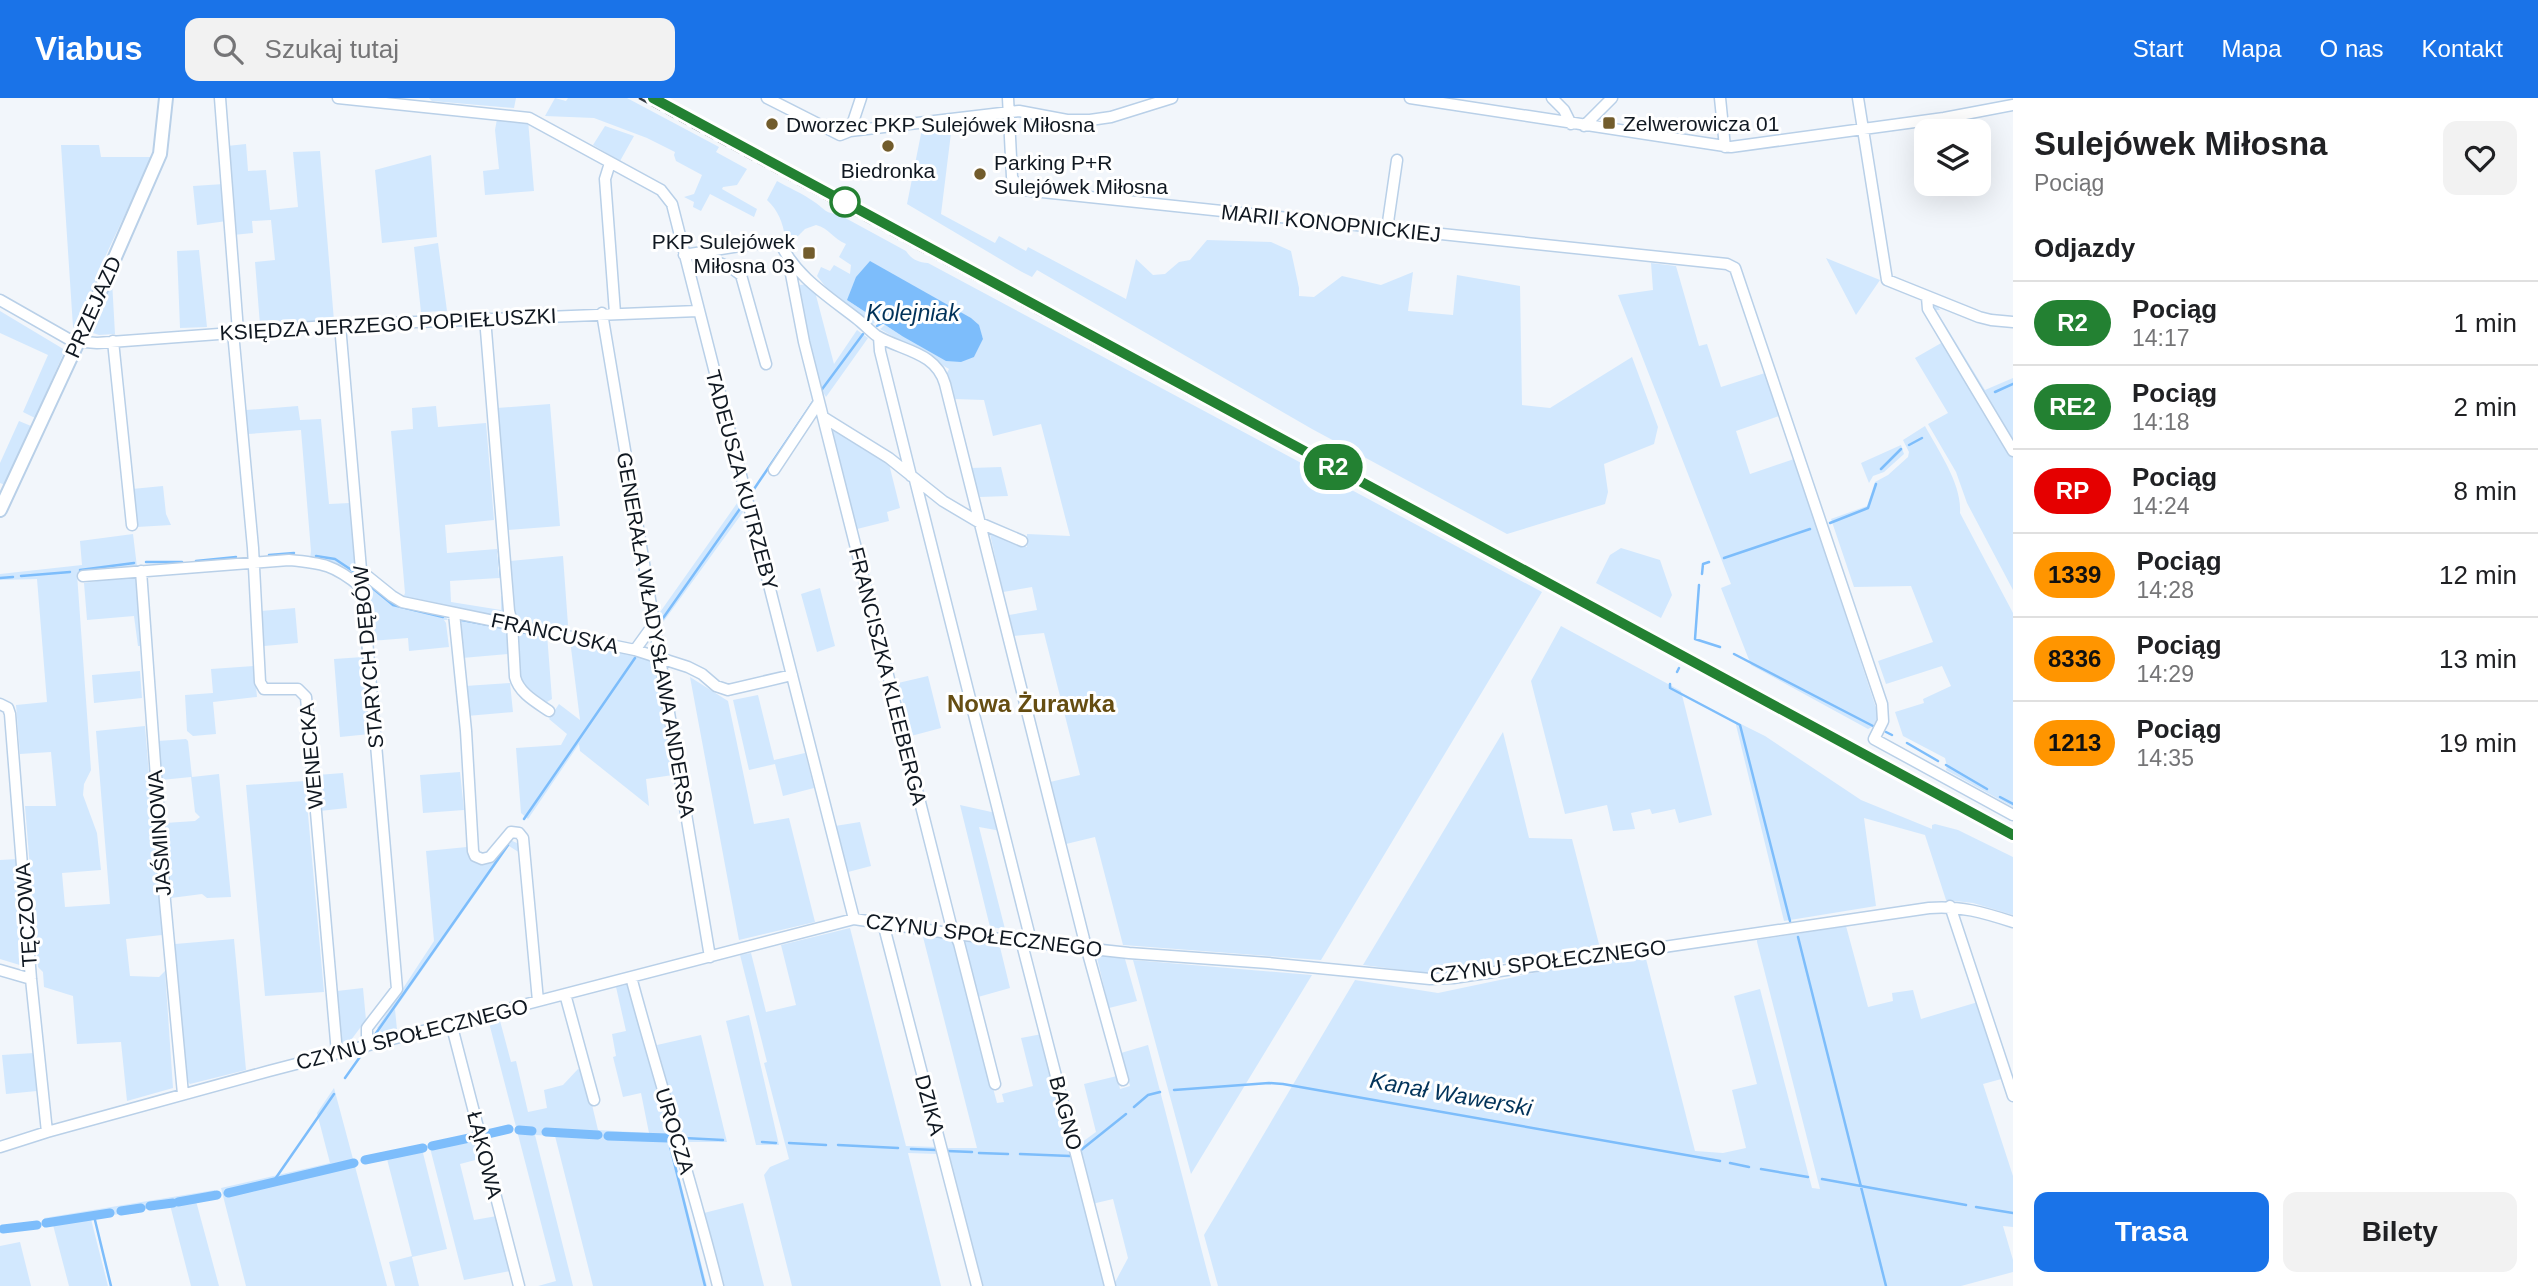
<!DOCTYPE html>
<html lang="pl">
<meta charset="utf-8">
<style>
body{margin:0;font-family:Arial,sans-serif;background:#f2f2f2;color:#202124;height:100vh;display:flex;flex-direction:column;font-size:26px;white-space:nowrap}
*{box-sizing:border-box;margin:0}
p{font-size:23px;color:#757577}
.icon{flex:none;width:38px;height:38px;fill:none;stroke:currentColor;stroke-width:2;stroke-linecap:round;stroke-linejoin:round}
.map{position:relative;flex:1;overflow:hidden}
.panel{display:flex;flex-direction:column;background:#fff;width:525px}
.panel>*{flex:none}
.badge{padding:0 14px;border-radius:23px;font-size:24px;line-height:46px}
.controls{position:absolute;left:1914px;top:21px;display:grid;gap:14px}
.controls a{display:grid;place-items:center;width:77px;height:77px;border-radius:14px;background:#fff;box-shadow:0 7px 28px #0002;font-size:35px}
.map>.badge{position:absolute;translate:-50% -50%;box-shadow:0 0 0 4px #fff}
h2{padding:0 21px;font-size:26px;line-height:63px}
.round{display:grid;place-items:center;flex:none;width:74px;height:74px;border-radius:14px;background:#f2f2f2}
.headline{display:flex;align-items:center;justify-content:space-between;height:119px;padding:0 21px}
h1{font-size:33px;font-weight:800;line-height:52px}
.action{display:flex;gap:14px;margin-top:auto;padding:14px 21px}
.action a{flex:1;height:80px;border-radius:14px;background:#1a73e8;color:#fff;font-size:28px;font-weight:800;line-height:80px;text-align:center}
.action a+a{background:#f2f2f2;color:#202124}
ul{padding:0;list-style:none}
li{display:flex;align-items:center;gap:21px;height:84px;padding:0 21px;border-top:2px solid #e0e0e0}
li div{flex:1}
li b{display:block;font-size:26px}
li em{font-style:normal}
li .badge{min-width:77px;font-weight:700;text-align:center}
header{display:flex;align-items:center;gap:42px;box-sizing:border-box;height:98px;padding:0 35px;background:#1a73e8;color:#fff}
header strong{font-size:33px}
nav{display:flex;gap:38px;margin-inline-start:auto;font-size:24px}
.search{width:490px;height:63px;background:#f2f2f2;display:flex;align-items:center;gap:18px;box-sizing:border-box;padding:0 24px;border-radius:14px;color:#757577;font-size:26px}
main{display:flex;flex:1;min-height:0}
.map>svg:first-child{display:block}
.green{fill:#d2e8fe}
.water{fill:#7dbdfb}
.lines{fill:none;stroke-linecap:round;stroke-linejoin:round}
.stream{stroke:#7dbdfb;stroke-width:2.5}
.canal{stroke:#7dbdfb;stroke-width:9}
.minor-casing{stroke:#b9d0e8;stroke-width:13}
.tertiary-casing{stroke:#b9d0e8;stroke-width:16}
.minor{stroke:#fff;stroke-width:10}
.tertiary{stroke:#fff;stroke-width:12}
.rail{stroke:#333a43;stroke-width:2.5;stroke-dasharray:10 5;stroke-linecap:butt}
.line-casing{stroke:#fff;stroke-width:16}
.line{stroke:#238132;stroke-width:10}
.poi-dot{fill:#725c2c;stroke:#fff;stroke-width:2.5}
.stop-dot{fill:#fff;stroke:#238132;stroke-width:3.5}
.labels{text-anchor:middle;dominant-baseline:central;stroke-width:6;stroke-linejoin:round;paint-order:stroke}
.poi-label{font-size:21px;fill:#101821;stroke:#fff;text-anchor:start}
.street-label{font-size:21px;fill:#101821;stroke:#fff}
.water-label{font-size:23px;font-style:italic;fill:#02335a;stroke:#fff}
.quarter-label{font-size:24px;font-weight:bold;fill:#654d12;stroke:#fff}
</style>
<header>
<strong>Viabus</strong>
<div class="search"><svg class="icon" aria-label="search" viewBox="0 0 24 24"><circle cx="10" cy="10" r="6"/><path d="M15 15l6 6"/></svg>Szukaj tutaj</div>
<nav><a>Start</a><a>Mapa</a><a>O nas</a><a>Kontakt</a></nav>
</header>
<main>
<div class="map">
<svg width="2013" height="1188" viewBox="0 0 2013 1188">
<rect width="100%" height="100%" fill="#f2f6fb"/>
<path class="green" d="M429,0H516L514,10L432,3Z
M555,0L566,3L568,0H627L719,49L716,54L747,71L737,87L723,89L722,91L757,111L754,119L710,96L701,113L693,109L694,104L684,99L694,96L702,77L676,63L674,57L675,54L647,40L594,20L545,18Z
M497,21L528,22L534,93L485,97L483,73L499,71L495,32Z
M952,27L941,116L995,145L999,138L1026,153L1028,149L1126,201L1136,161L1153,177L1165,176L1179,164L1190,162L1207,142L1271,144L1291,153L1299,190V198L1314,199L1342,178L1381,187L1413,174L1408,213L1453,217L1457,177L1520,188L1522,307L1550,310L1632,259L1658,329L1654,346L1604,366L1608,394L1605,406L1507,436L1312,331L1037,172L1032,179L1022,174L907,106L922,31Z
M605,28L634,38L620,63L593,47Z
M246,46L248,73L266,72L270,112L298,109L293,54L320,53L334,223L260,227L255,164L275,162L271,122L252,123L253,135L233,137L227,48Z
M61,47H99L101,59H152L105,159L76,231L73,229Z
M431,57L437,139L382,145L375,72Z
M777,83C789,90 802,95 813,103C823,109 825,116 838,116L906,153C912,162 918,164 928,165L1542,494L1321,862L1123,847L1095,739L1066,746L1050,684L1080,677L1044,535L1014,538L1009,517L1037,512L1032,489L1003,494L990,436L1027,449V436L1070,438L1041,326L993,338L984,302L954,301L947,275L949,271L880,231L885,227L902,238L974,259L983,241L978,227L847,202L877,222L870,229L829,193L817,178L821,169L830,173L834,167L850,176L851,167L839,159L846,146C833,141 829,130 816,127L805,131L796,140L785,139C783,125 778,112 767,102Z
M224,86L227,123L197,127L193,88Z
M438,145L447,213L421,214L414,149Z
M199,152L207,229L180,230L177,153Z
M1826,160L1880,182L1856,217Z
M1651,165L1676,168L1699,248L1707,246L1721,289L1765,275L1779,318L1736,333L1750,376L1794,361L1879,619L1874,628L1868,631L1751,567L1721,490L1731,486L1618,197L1653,192Z
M112,183L115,236L99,237L90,234Z
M813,186L834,266L857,232L868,240L826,299C809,274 802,218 798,187Z
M1931,205L1938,209L1940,212H1936L1985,292L2013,280V348Z
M0,213L65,252L35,320L23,314L48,257L0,235Z
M1943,244L2013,359V492L1967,405L1956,374L1928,326L1948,315L1915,260Z
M550,306L560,428L507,432L497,310Z
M298,308L300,322L321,321L329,406L350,405L356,468L354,475L335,466L310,461L311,453L301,332L248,336L246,312Z
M436,308L438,329L486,325L494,422L445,427L447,455L497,451L499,480L450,483L451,504L501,512V498L506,499L507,516L502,520L403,500L405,495L391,333L413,331L412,310Z
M19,323L31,328L5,387L0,385V365Z
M1925,328C1939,354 1962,386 1960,415L2013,515V709L1946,672L1947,668L1945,660L1903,638L1895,614L1924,605L1923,601L1951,588L1942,568L1886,586L1878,563L1933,544L1911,488L1854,489L1831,421L1867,408L1875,384L1888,377L1908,359L1909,354L1903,342Z
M833,331L889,366L900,410L887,414L889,423L853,432L832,348Z
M1901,347L1904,356L1884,374L1873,378L1869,385L1861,365Z
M1001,369L1008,398L980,399L971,370Z
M163,388L166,416L171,427L137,429L132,391Z
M740,401L743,414L661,527L658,517Z
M133,436L137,469L77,476L91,672L84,686L83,697L97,735L101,772L62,775L65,809L110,806L96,633L145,628L162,837L126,841L130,878L159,879L165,873L173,990L127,1003L121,944L77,946L73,898L44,889L43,874L38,869L25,708H56L51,654L20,656L16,607L47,604L37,481L0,482V476L82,467L80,443Z
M1621,450L1660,462L1672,497L1661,520L1596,485L1610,457Z
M563,458L568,527L564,532H559L519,523L513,519L510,463Z
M137,477L142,548H138L134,518L87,522L84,485Z
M365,481L394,505L444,517L448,522H444L446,525L449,549L409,553L408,540L371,543Z
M820,490L835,548L817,554L801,496Z
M295,510L298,545L264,548L261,513Z
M461,520L507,527L508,556L462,560L459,528L462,525L458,524Z
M1561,528L1681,593L1712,717L1679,725L1675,711L1652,716L1650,711L1631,715L1635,731L1613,733L1607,707L1565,716L1531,583Z
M515,531L547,536L552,601L547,604L540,603L519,584Z
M570,542L629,557L631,554L655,563L673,677L646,681L649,708L580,653L579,646L528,721L521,715L516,650L561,647L567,636L549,621L559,606L580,622Z
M363,559L370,636L340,639L334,561Z
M254,568L257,599L213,604L216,636L193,638L187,633L185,597L213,595L211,571Z
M140,573L142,600L94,605L92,577Z
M928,578L941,630L911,638L898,585Z
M690,579L728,603L754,726L789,720L815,824L739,842Z
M510,585L513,614L467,618L465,588Z
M758,597L774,662L805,655L814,690L783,698L775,666L749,672L733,602Z
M1735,623L1765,638L1861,702L1932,731V727L1935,726L1958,732L2013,759V817L1973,805L1946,802L1925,737L1864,720L1876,808L1784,823Z
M1503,634L1529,740L1572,741L1600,850L1549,856L1441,877L1363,867Z
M186,641L188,643L192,679L219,676L231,799L207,800L202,796L171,800L165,725L195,723L200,719L195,714L191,679L161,682L158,643Z
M460,674L464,712L423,715L420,677Z
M343,675L347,710L320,713L317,677Z
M305,683L324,894L265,898L246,687Z
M960,707L996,715L1001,733L979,729L1005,831L990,829Z
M860,724L871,768L848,774L835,728Z
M508,741L519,746L520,755L509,748L395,911L397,932L383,935L377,930L434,843L426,753L467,749C468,757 472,762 480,764Z
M17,761L26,864L23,868L0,861V762Z
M1846,828L1868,909L1893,903L1892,895L1913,892L1921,921L1978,904L2005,980L1983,986L2013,1078V1129L2003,1128L2013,1162V1174L1961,1188H1218L1204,1137L1355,882L1438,895L1543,873L1645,857L1695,1053L1723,1055L1746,1050L1732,992L1757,986L1734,898L1760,891L1812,1090L1820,1091L1757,844V842Z
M850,830L906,1048L937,1049L938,1056L908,1055L941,1188H792L764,1077L770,1069L789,1061L764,965L767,964L740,857L751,855L766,914L796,907L781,847Z
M922,835L953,839L997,1005L1004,1004L1002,996L1033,988L1021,940L1042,936L1106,1188H983L946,1050H977Z
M234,841L246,972L190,986L186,982L175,846Z
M963,841L999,845L1010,890L978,899Z
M1100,857L1125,861L1137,903L1109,910L1097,860Z
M1133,862L1312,877L1191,1076Z
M630,886L707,1188H593L555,1038L535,1037L573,1188H538L556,1183L488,921L499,919L511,964L516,963L528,1014L547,1010L544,992L563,987L578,971L584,973L598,1032L649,1035L641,995L623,999L613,959L616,958L612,936L626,933L616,889Z
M363,890L366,922L351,942L342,944L337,893Z
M749,917L779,1047H756L726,923Z
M701,937L727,1044H686L685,1037H679L657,947Z
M1148,947L1211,1188H1113L1128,1160L1113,1101L1092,1106L1078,1047L1096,1034L1084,986L1117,978L1120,991L1130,988L1121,955Z
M34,955L37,993L6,996L2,957Z
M334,990L387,1188H246L221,1090L330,1065L317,1015Z
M476,1036L483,1060L460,1066L474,1122L497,1118L510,1173L464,1182L429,1046Z
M421,1047L447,1151L412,1159L419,1188H395L389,1164L412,1158L387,1061L364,1066L363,1060Z
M215,1092L217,1099L196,1103L219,1188H191L170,1107L91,1121L108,1188H69L53,1127L46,1129L44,1120Z
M743,1105L764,1188H723L704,1115Z
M20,1144L31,1188H0V1148Z"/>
<path class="water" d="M870,163L971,220L979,227L983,241L974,259L961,264L946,263L902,238L847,202L856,179Z"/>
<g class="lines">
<path class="stream" d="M877,228L882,225
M820,294L863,236
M1995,294L2013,286
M1909,347L1922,340
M1881,371L1901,351
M750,397L815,301
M1830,425L1868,410L1876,386
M499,453L501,480
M269,457L294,455
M316,458L335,461L353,473
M1724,460L1810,431
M196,463L236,459
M146,464H182
M80,472L134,465
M1702,476L1703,466L1709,464
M21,478L70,474
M0,480L13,479
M1699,487L1695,541L1720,549
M370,488L393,507L443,519
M462,522L505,530
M661,523L744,405
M517,533L545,539
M1734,556L1873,628
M1677,574L1679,570
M1670,586V590L1740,627L1790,823
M1886,634L1892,637
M1907,645L1938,663
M1946,667L1987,691
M2000,699L2013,706
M524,721L635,560
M1798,839L1886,1188
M374,938L508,747
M345,980L362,956
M1174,992L1269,985L1283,986L1720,1063
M1134,1009L1148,997L1160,994
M672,1040H668L705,1188
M684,1040L723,1042
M762,1044L776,1045
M789,1045L826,1047
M838,1047L898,1050
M911,1051L937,1052
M1081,1052L1126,1016
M947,1053L972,1054
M979,1055L1008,1056
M1020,1056L1070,1058
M1730,1065L1749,1069
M1761,1071L1808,1079
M1822,1081L1966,1107
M273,1084L334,996
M1976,1109L2013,1115
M94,1118L111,1188"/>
<path class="canal" d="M519,1032L532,1033
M546,1034L598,1037
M483,1037L509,1031
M608,1038L668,1040
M432,1048L474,1039
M365,1062L423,1050
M228,1095L354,1065
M178,1104L217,1097
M150,1108L173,1105
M121,1113L141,1110
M46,1125L110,1115
M3,1131L37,1127"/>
<defs>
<path id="minor" d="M220,0L238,233
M338,0L529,20L661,92L672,106L854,821
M767,0L840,37L850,33L1019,13L1067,22H1090L1111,19L1172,0
M1008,0L1012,79L1016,87L1023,92L1727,166L1735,170L1882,606L1883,623L1874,641L2013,717
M1410,0L1731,49L1944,20L2013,7
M1552,0L1564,12L1571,26
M1720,0L1725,49
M1858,0L1887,182L1979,219L1991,222L2013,224
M1584,28L1612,0
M850,33L861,0
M610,65L605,81L615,215
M1387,131L1397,62
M697,155L733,171L741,177L766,266
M684,157L752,146L780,144C794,177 829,199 856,220C864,226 870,233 877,238C903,253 936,254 945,286L1084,841L1123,982
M794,168L791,176L804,244L951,827L959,845L995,986
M1927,199L1928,211L2013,353
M0,202L72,243L97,245L340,227L698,213
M602,215L710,859
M485,220L509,513L512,525L515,579C519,595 536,604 549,613
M340,227L397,891L367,930V948
M233,234L253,450L260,584L264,591H298L306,599L337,955
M879,239L880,253L911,378
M113,243L132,427
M823,319L889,360L943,403L980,425L1022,443
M774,372L819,304
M915,382L1031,843
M141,473L165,803L183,996
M361,473L392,498L402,504L635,552L688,569L702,576L716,588L728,592L792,577
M83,478L289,462C323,465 334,467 361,489
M454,515L466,633L473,753L475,758L482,761L490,759L511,734L519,735L523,740L538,903
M635,552L653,527
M0,606L8,610L10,616L31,881L47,1034
M1950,808L2013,998
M883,825L977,1188
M1021,842L1110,1188
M0,872L31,881
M631,879C659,983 692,1084 718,1188
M565,896L594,1002
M451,925L519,1188
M0,1049L47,1034L269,973L854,821L955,836L1129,855L1268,865L1430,881L1453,880L1929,810C1959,807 1985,815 2013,824"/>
<path id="tertiary" d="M0,412L78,244L160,56L166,0"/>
</defs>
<use href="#minor" class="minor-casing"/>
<use href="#tertiary" class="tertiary-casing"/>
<use href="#minor" class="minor"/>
<use href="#tertiary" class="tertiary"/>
<path class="rail" d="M639,0L2013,743"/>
</g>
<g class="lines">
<defs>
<path id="line" d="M653,0L2013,737"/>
</defs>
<use href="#line" class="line-casing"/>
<use href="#line" class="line"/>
</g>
<g class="poi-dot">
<rect x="1602" y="18" width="14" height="14" rx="3.5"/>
<circle cx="772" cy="26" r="7"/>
<circle cx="888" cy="48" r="7"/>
<circle cx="980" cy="76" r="7"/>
<rect x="802" y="148" width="14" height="14" rx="3.5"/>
</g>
<circle class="stop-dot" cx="845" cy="104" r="14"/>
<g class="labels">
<g class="poi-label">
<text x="1623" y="25">Zelwerowicza 01</text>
<text x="786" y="26">Dworzec PKP Sulejówek Miłosna</text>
<text x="994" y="64">Parking P+R<tspan x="994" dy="24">Sulejówek Miłosna</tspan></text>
<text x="888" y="72" text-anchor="middle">Biedronka</text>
<text x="795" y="143" text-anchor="end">PKP Sulejówek<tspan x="795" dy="24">Miłosna 03</tspan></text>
</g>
<g class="street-label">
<text transform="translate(1331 125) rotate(6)">MARII KONOPNICKIEJ</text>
<text transform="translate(93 209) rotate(-66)">PRZEJAZD</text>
<text transform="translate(388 226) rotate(-3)">KSIĘDZA JERZEGO POPIEŁUSZKI</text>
<text transform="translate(742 382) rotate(75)">TADEUSZA KUTRZEBY</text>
<text transform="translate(555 535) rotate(12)">FRANCUSKA</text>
<text transform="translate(656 537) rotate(80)">GENERAŁA WŁADYSŁAWA ANDERSA</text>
<text transform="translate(368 559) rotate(-95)">STARYCH DĘBÓW</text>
<text transform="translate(888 578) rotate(76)">FRANCISZKA KLEEBERGA</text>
<text transform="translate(311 658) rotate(-95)">WENECKA</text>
<text transform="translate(159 735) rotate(-94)">JAŚMINOWA</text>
<text transform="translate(26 817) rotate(-94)">TĘCZOWA</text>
<text transform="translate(984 837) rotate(7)">CZYNU SPOŁECZNEGO</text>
<text transform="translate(1548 863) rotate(-7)">CZYNU SPOŁECZNEGO</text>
<text transform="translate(412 936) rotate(-14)">CZYNU SPOŁECZNEGO</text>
<text transform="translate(930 1007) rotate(75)">DZIKA</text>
<text transform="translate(1066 1015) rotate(75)">BAGNO</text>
<text transform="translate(675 1033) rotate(73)">UROCZA</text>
<text transform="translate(485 1057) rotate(76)">ŁĄKOWA</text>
</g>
<g class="water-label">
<text x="913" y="215">Kolejniak</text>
<text transform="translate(1451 996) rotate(10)">Kanał Wawerski</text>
</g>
<g class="quarter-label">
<text x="1031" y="605">Nowa Żurawka</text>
</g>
</g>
</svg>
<div class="controls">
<a><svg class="icon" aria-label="layers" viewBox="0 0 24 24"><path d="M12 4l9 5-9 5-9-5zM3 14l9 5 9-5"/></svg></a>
</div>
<b class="badge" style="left:1333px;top:369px;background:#238132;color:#fff">R2</b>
</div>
<section class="panel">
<div class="headline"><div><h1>Sulejówek Miłosna</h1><p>Pociąg</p></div><a class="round"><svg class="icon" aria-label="heart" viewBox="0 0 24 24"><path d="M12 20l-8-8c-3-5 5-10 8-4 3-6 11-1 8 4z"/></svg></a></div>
<h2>Odjazdy</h2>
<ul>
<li><span class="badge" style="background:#238132;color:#fff">R2</span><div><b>Pociąg</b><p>14:17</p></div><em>1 min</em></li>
<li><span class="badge" style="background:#238132;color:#fff">RE2</span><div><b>Pociąg</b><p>14:18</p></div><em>2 min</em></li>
<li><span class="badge" style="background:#e50000;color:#fff">RP</span><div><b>Pociąg</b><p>14:24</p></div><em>8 min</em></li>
<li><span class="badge" style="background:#ff9500;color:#111">1339</span><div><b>Pociąg</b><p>14:28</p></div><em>12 min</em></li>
<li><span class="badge" style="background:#ff9500;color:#111">8336</span><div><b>Pociąg</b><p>14:29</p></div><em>13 min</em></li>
<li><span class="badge" style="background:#ff9500;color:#111">1213</span><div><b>Pociąg</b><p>14:35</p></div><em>19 min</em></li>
</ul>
<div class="action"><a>Trasa</a><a>Bilety</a></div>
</section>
</main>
